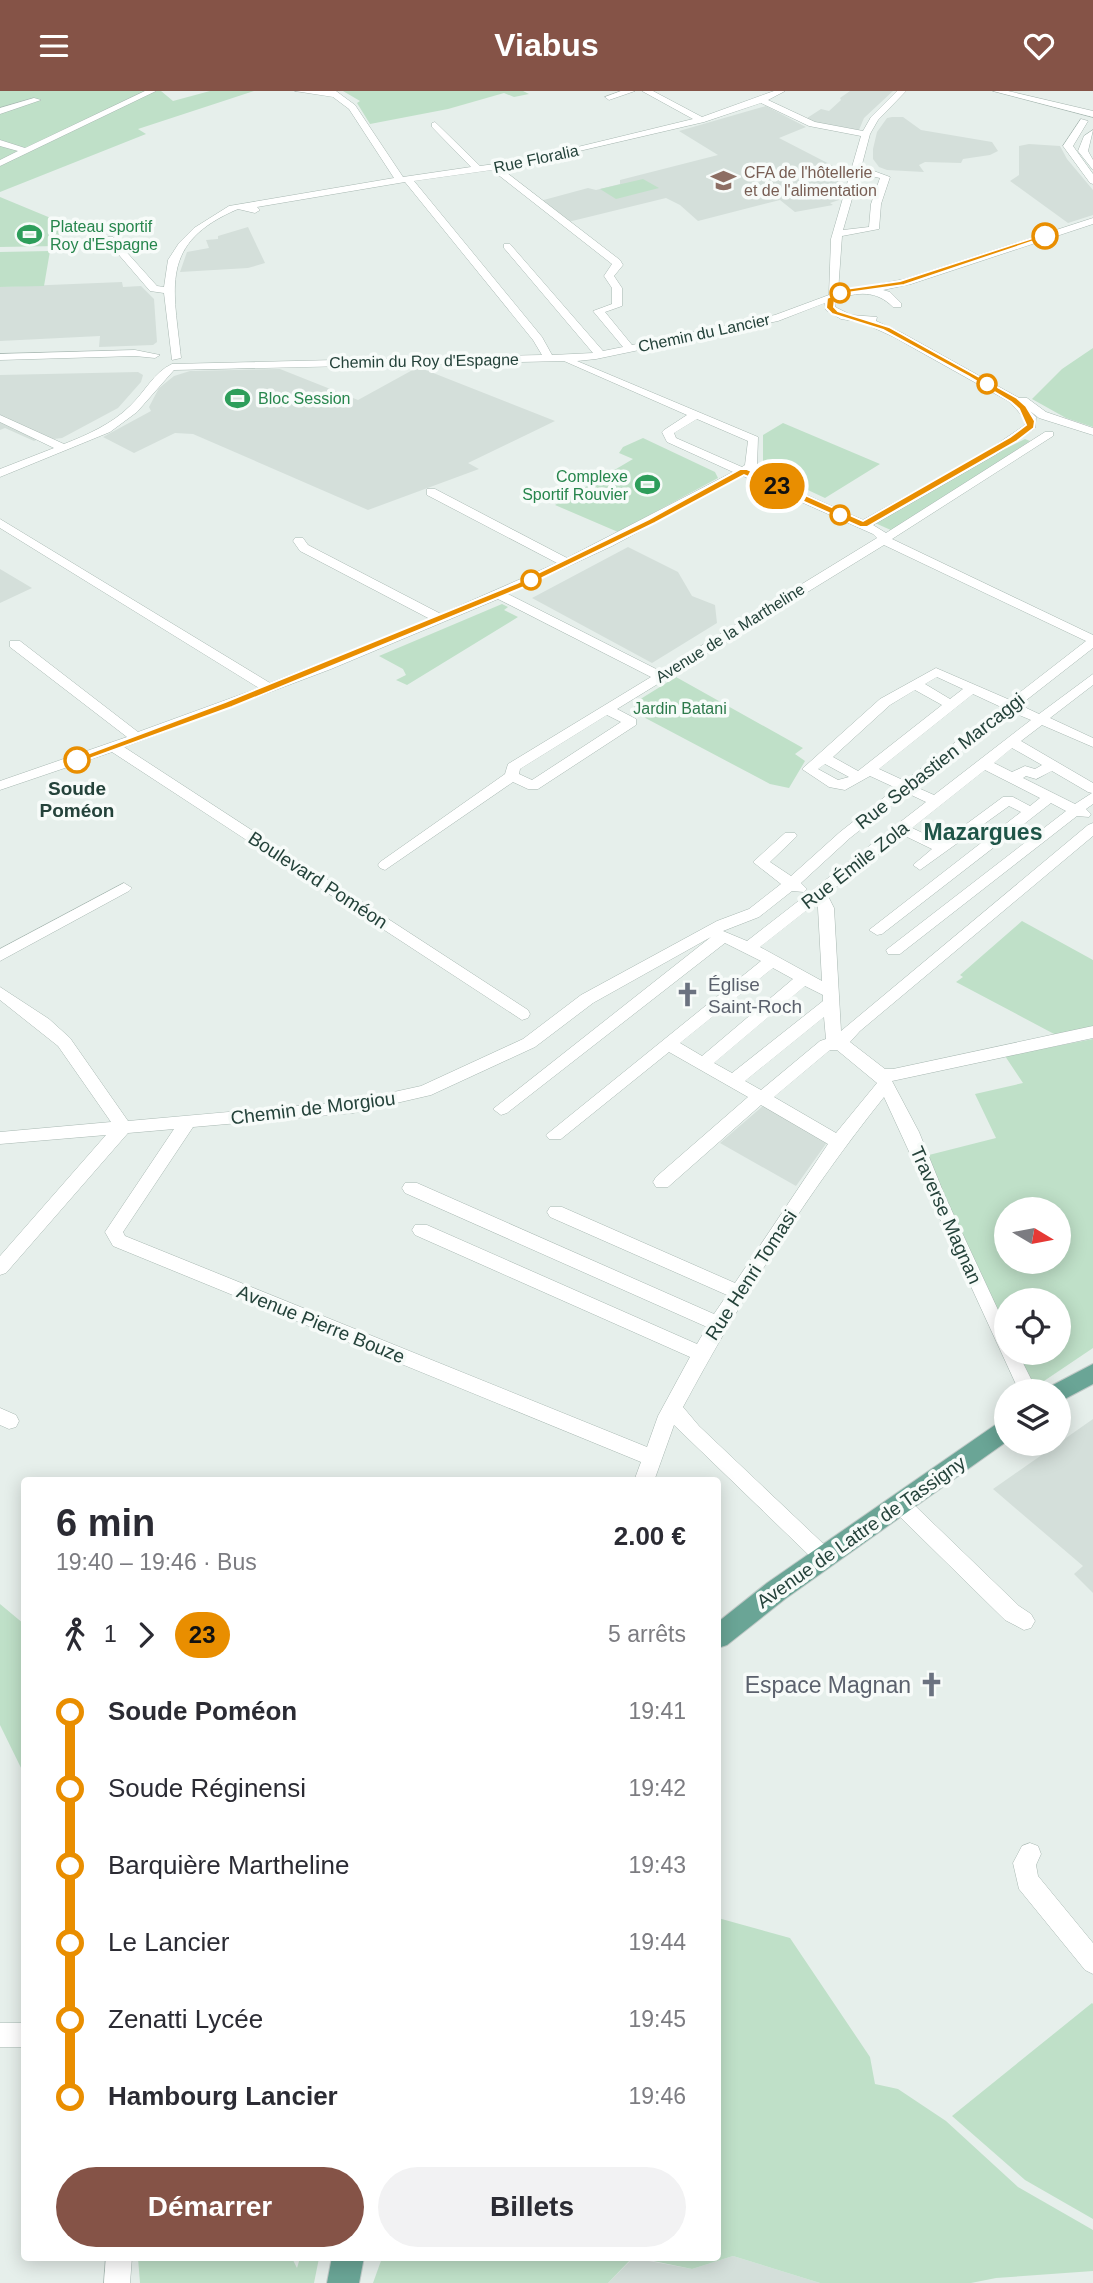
<!DOCTYPE html>
<html lang="fr">
<meta charset="utf-8">
<style>
body{margin:0;font-family:Arial,sans-serif;background:#f2f2f3;color:#2b2b33;height:100vh;display:flex;flex-direction:column;font-size:26px;white-space:nowrap}
*{box-sizing:border-box;margin:0}
p{font-size:23px;color:#7c7c81}
.icon{flex:none;width:38px;height:38px;fill:none;stroke:currentColor;stroke-width:2;stroke-linecap:round;stroke-linejoin:round}
.map{position:relative;flex:1;overflow:hidden}
.panel{position:absolute;left:21px;top:1386px;width:700px;height:784px;display:flex;flex-direction:column;background:#fff;border-radius:7px;box-shadow:0 4px 18px #0003}
.panel>*{flex:none}
.badge{padding:0 14px;border-radius:23px;font-size:24px;line-height:46px}
.needle{width:46px;rotate:100deg}
.buttons{position:absolute;left:994px;top:1106px;display:grid;gap:14px}
.buttons a{display:grid;place-items:center;width:77px;height:77px;border-radius:50%;background:#fff;box-shadow:0 4px 18px #0003;font-size:35px}
.map>.badge{position:absolute;translate:-50% -50%;box-shadow:0 0 0 4px #fff}
.legs{display:flex;align-items:center;gap:10px;height:77px;padding:0 35px;font-size:23px}
.legs p{margin-inline-start:auto}
.overview{display:flex;align-items:center;justify-content:space-between;height:119px;padding:0 35px}
h1{font-size:38px;font-weight:700;line-height:52px}
.button{display:flex;gap:14px;margin-top:auto;padding:14px 35px}
.button a{flex:1;height:80px;border-radius:42px;background:#855347;color:#fff;font-size:28px;font-weight:700;line-height:80px;text-align:center}
.button a+a{background:#f2f2f3;color:#2b2b33}
ul{padding:0 35px;list-style:none}
li{display:flex;align-items:center;gap:24px;height:77px;font-size:26px}
li i{display:grid;place-items:center;width:10px;height:100%;margin:0 9px;background:currentColor}
li i::after{content:'';width:18px;height:18px;margin:-9px;border:5px solid;border-radius:50%;background:#fff}
li p{margin-inline-start:auto}
li:first-child i{background:linear-gradient(#0000 50%,currentColor 0)}
li:last-child i{background:linear-gradient(currentColor 50%,#0000 0)}
header{display:flex;justify-content:space-between;align-items:center;height:91px;padding:0 35px;background:#855347;color:#fff;font-size:32px;font-weight:700}
.map>svg:first-child{display:block}
.built{fill:#d4dfda}
.green{fill:#bfe0c8;fill-rule:evenodd}
.lines{fill:none;stroke-linecap:round;stroke-linejoin:round}
.minor-casing{stroke:#a8b8b2;stroke-width:1}
.major-casing{stroke:#c2cac8;stroke-width:2}
.minor{fill:#fff;fill-rule:evenodd}
.major{fill:#6aa596;fill-rule:evenodd}
.line-1{fill:#e98e00;stroke:#fff;stroke-width:2}
.stop-1-dot{fill:#fff;stroke:#e98e00;stroke-width:3.5}
.labels{text-anchor:middle;dominant-baseline:central;stroke-width:7;stroke-linejoin:round;paint-order:stroke}
.far-street-label{font-size:16px;fill:#24423a;stroke:#f7fbf9}
.far-education-label{font-size:16px;fill:#785e54;stroke:#f7fbf9;text-anchor:start}
.far-leisure-label{font-size:16px;fill:#27864d;stroke:#f7fbf9;text-anchor:start}
.far-park-label{font-size:16px;fill:#2d7a4b;stroke:#f7fbf9}
.street-label{font-size:19px;fill:#24423a;stroke:#f7fbf9}
.stop-label{font-size:19px;font-weight:bold;fill:#24423a;stroke:#f7fbf9}
.worship-label{font-size:19px;fill:#5b616d;stroke:#f7fbf9;text-anchor:start}
.quarter-label{font-size:23px;font-weight:bold;fill:#1f5548;stroke:#f7fbf9}
.near-worship-label{font-size:23px;fill:#5b616d;stroke:#f7fbf9;text-anchor:end}
</style>
<header><svg class="icon" aria-label="menu" viewBox="0 0 24 24"><path d="M4 6h16M4 12h16M4 18h16"/></svg>Viabus<svg class="icon" aria-label="heart" viewBox="0 0 24 24"><path d="M12 20l-8-8c-3-5 5-10 8-4 3-6 11-1 8 4z"/></svg></header>
<div class="map">
<svg width="1093" height="2192" viewBox="0 0 1093 2192">
<rect width="100%" height="100%" fill="#e6efeb"/>
<path class="built" d="M850,0H893L864,27L859,39L804,29L821,18L829,20L841,9L840,7Z
M766,15L806,36L779,47L843,80L833,83L843,89L839,109L830,112L833,114L795,121L780,109L698,130L680,114L666,107L568,131L540,110L588,97L596,99L620,93V89L718,64L679,40Z
M892,26H903L921,39L992,51L998,60L990,64L963,68L961,72L925,71L919,74L924,81L887,79L879,76L873,68V58L877,41L887,27Z
M1029,53L1060,55L1067,68L1093,99V124L1068,132L1010,90L1019,84V55Z
M248,136L265,172L248,177L180,181L187,161L209,157L206,149L218,148V145Z
M122,191L123,196L141,195L154,208L157,251L153,254L99,256L100,245L0,250V196Z
M418,276L555,330L468,372L479,378L368,419L193,343L175,342L134,362L103,346L151,320L149,316L159,297L174,285L190,280L280,278L358,309Z
M138,281L143,284L141,291L118,317L62,347L54,348L45,345L34,350L5,337L0,339V284Z
M628,456L678,481L692,505L715,514L717,532L652,572L532,507Z
M0,478L32,497L0,512Z
M764,1014L828,1050L796,1095L720,1052Z
M1093,1328V1502L1074,1483L1083,1475L993,1398Z
M733,2165L820,2192H608L633,2167L692,2178Z"/>
<path class="green" d="M0,0H147L0,69Z
M156,0H161L173,10L210,0H254L138,38L146,43L0,101V73Z
M343,0H523L529,3L514,6L504,2L448,18L370,33L357,12L360,10Z
M643,88L659,97L616,108L600,98Z
M0,106L99,147L109,145L98,148L63,134L58,155L0,156Z
M50,160L44,195L0,196V161Z
M1093,257V336L1066,327L1032,308L1062,278Z
M783,332L880,373L825,407L767,380L763,374V344Z
M643,347L715,381L718,387L618,441L555,414L633,368L619,362L623,356Z
M1025,348L1030,350L893,440L875,432L982,369Z
M502,513L508,516L504,519L518,526L407,594L396,589L406,584L403,578L379,565Z
M676,586L803,657L795,663L805,670L789,697L770,693L634,621V612Z
M1022,830L1093,869V937L1056,944L956,891L963,886L960,884Z
M1093,948V1257L1041,1292L1028,1287L1016,1262H1059V1209H1006V1241L925,1070V1065L996,1047L975,1003L1023,992L1005,965ZM1006,1118H1059V1171H1006Z
M0,1513L24,1533V1683L0,1634Z
M718,1827L790,1847L870,1966L875,1993L898,1998L946,2030L1018,2096L1093,2139V2180L996,2187L971,2192H820L733,2165L692,2178L639,2167L718,2166Z
M1092,1912L1093,1913V2128L1025,2089L952,2025Z
M138,2167H292L297,2177L300,2167H319L314,2192H140Z
M382,2167V2166L632,2167L608,2192H373Z"/>
<g class="lines">
<defs>
<path id="minor" d="M145,0H156L0,75V69L18,60L0,55V49L25,57Z
M295,0H336L355,14L403,86L471,76L432,36V32L435,31L480,75L524,69L693,28L642,0H653L702,26L774,0H785L768,9L815,31L863,40L871,26L897,0H906L878,29L870,43L860,81L871,79L890,86L881,113L879,138L842,145L838,201L905,188L1093,127V133L911,193L883,199L890,201L901,212V216H893C876,199 858,201 836,208L835,216L851,224L877,226L876,230L902,242L1019,307H1027L1046,321L1093,337V344L1039,327L1030,320L1036,326L1035,337L995,364L873,434L886,442L1045,341H1053V345L892,448L1093,544V557L1020,614L1039,623L1093,583V594L1050,627L1093,647V656L1042,634L1021,650L1093,692V713L1086,718L1091,723L1089,726L1077,725L900,863H888L886,859L1066,720L1051,712L882,843L877,844L869,839L1021,721L1009,715L920,779L913,774L932,758L903,744L827,803L834,817L841,940L1088,734L1093,732V745L860,940L850,951L885,978H893L1093,935V947L892,990L919,1041L944,1103L1006,1236V1262H1018L1037,1300H1019L884,1006C807,1102 741,1208 683,1316L699,1335L831,1460L834,1466L831,1472L824,1475L817,1472L674,1334L654,1390H634L641,1371L113,1155L105,1141L174,1038L128,1042L6,1182L0,1184V1165L106,1044L0,1053V1041L111,1031L58,955L0,909V896L49,928L70,947L128,1030L353,1010L421,995L523,948L581,904L717,830L749,818L781,793L753,771L785,742H795L797,745L770,771L791,785L840,741L896,697L870,685L845,699L829,696L802,678L880,608L936,577L1010,609L1086,550L884,454L617,618L636,628V634L538,698H528L513,691L385,779L380,777L378,774L380,771L505,683L508,673L651,586L498,508L331,578L124,656L528,919L530,923L528,927L522,929L112,661L0,699V690L127,646L10,556V550H20L138,641L259,597L0,437V428L270,592L430,528L300,460L293,450L295,447H303L308,454L441,523L557,472L427,404V398H435L567,467L733,381L667,351L662,341L664,339L687,324L564,270L174,279L137,321L110,341L0,386V378L54,357L0,331V324L64,353C87,344 112,333 130,315C145,301 154,281 172,273L542,264L533,249L405,91L257,116L260,119L255,122L238,118C158,152 174,197 181,267L172,269L164,202L150,200L107,150V146H113L157,195L164,196L168,169L179,152L194,137L229,115L394,87L349,18L333,6ZM761,12L809,35L861,45L831,148L829,204L775,224L632,254L605,221L622,215V197L614,185L623,174L620,169L502,78L704,31ZM492,79L612,173L604,185L612,197V213L593,220L623,256L603,260L510,153H504V157L593,262L552,264L542,246L414,90ZM871,85L880,87L871,113L869,136L843,139L858,87ZM825,212L826,219L841,228L861,231L894,246L1010,311L1024,327L1025,334L987,360L863,429L752,380L757,376L758,346L577,270L596,268L778,230ZM697,328L748,350L745,374L742,376L676,347L674,342ZM743,385L873,443L877,447L660,580L508,503L612,455ZM937,586L963,598L950,608L925,593ZM915,599L942,614L858,680L833,666L890,614ZM973,603L1001,616L905,690L879,678ZM1012,621L1031,629L934,704L916,696ZM607,624L621,631L532,689L519,683L520,678ZM1012,657L1042,674L1035,678L1025,675L1012,681L994,672ZM825,673L849,686L838,689L818,678ZM985,679L1040,707L1030,715L1013,706H1003L942,751L912,737ZM1052,680L1088,701L1092,702L1075,713L1023,687L1026,685L1036,688ZM907,702L926,711L747,850L723,840L759,826L792,800L804,801L807,798L801,792L850,747ZM816,812L818,817L822,890L760,856ZM711,846L493,1018L501,1024L507,1022L725,852L761,870L546,1044L549,1048H561L669,961L748,1006L656,1086L653,1091L656,1096H668L761,1014L828,1053L735,1192L562,1116H550L547,1121L550,1126L727,1204L714,1223L417,1092H405L402,1097L405,1102L707,1236L697,1253L427,1134H415L412,1139L415,1144L690,1266L658,1325L647,1356L125,1145L123,1141L193,1036L353,1022L431,1004L535,956L593,912ZM773,877L793,888L702,965L680,952ZM805,895L823,904V910L732,982L714,972ZM824,926L826,948L820,950L761,999L745,990ZM830,959H837L877,992L836,1042L774,1006Z
M621,0H635L609,9L605,6Z
M993,0H1008L1093,20V26Z
M34,7L41,9L0,23V17Z
M1081,28L1088,30L1073,55L1093,83V93L1090,92L1063,55Z
M1093,39L1088,60L1093,69V79L1078,60L1084,45Z
M135,259L160,264L155,267L135,265L0,269V263Z
M124,792L132,797L129,800L0,870V858Z
M0,1317L16,1324L19,1330L16,1336L9,1338L0,1334Z
M900,1404L907,1407L1019,1515L1031,1523L1035,1530L1031,1537L1024,1539L1005,1529L893,1419L890,1413L893,1407Z
M1030,1752L1038,1755L1041,1763L1036,1774L1038,1785L1093,1852V1883L1085,1879L1019,1798L1013,1772L1022,1755Z
M0,1932H24V1956H0Z
M106,2166H132L130,2192H104Z"/>
<path id="major" d="M1093,1273V1293L1059,1311V1300H1048L1051,1295Z
M1006,1329V1351L785,1508L727,1554L718,1557V1531L767,1492L998,1332Z
M332,2166H364L359,2192H327Z"/>
</defs>
<use href="#minor" class="minor-casing"/>
<use href="#major" class="major-casing"/>
<use href="#minor" class="minor"/>
<use href="#major" class="major"/>
</g>
<path class="line-1" d="M1042,144L1049,145L904,194L847,202L835,208L834,216L838,220L889,236L1017,307L1026,315L1035,330L1034,337L1017,350L867,436H860L744,384L655,432L524,496L232,616L81,671L71,669L225,611L517,492L649,428L740,378H747L863,430L1010,346L1026,334L1019,318L1011,311L968,285L883,239L832,223L826,217L827,207L845,198L900,190Z"/>
<defs>
<symbol id="university-bare" viewBox="-9 -9 18 18"><path d="M0-5L7-2L0 1L-7-2ZM-4 1L0 2.5L4 1V4Q0 6-4 4Z" fill="#8d6e63" stroke="#f7fbf9" stroke-width="2.5" paint-order="stroke"/></symbol>
<symbol id="stadium-bare" viewBox="-9 -9 18 18"><path d="M0-5a6.5 5 0 1 0 0 10a6.5 5 0 1 0 0-10ZM-3.5-1.8h7v3.6h-7Z" fill="#2e9e5b" stroke="#f7fbf9" stroke-width="2.5" paint-order="stroke"/></symbol>
<symbol id="church-bare" viewBox="-9 -9 18 18"><path d="M-1.2-6h2.4v3.5h3.3v2.4h-3.3V6h-2.4V-.1h-3.3v-2.4h3.3Z" fill="#6b7280" stroke="#f7fbf9" stroke-width="2.5" paint-order="stroke"/></symbol>
</defs>
<g fill-rule="evenodd">
<use href="#university-bare" x="706" y="72" width="35" height="35"/>
<use href="#stadium-bare" x="12" y="126" width="35" height="35"/>
<use href="#stadium-bare" x="220" y="290" width="35" height="35"/>
<use href="#stadium-bare" x="630" y="376" width="35" height="35"/>
<use href="#church-bare" x="670" y="886" width="35" height="35"/>
<use href="#church-bare" x="914" y="1576" width="35" height="35"/>
</g>
<g class="stop-1-dot">
<circle cx="1045" cy="145" r="12"/>
<circle cx="840" cy="202" r="9"/>
<circle cx="987" cy="293" r="9"/>
<circle cx="840" cy="424" r="9"/>
<circle cx="531" cy="489" r="9"/>
<circle cx="77" cy="669" r="12"/>
</g>
<g class="labels">
<g class="far-street-label">
<text transform="translate(536 68) rotate(-12)">Rue Floralia</text>
<text transform="translate(704 242) rotate(-12)">Chemin du Lancier</text>
<text transform="translate(424 270) rotate(-1)">Chemin du Roy d'Espagne</text>
<text transform="translate(730 542) rotate(-32)">Avenue de la Martheline</text>
</g>
<g class="far-education-label">
<text x="744" y="81">CFA de l'hôtellerie<tspan x="744" dy="18">et de l'alimentation</tspan></text>
</g>
<g class="far-leisure-label">
<text x="50" y="135">Plateau sportif<tspan x="50" dy="18">Roy d'Espagne</tspan></text>
<text x="258" y="307">Bloc Session</text>
<text x="628" y="385" text-anchor="end">Complexe<tspan x="628" dy="18">Sportif Rouvier</tspan></text>
</g>
<g class="far-park-label">
<text x="680" y="617">Jardin Batani</text>
</g>
<g class="street-label">
<text transform="translate(940 670) rotate(-38)">Rue Sebastien Marcaggi</text>
<text transform="translate(855 774) rotate(-38)">Rue Émile Zola</text>
<text transform="translate(318 789) rotate(33)">Boulevard Poméon</text>
<text transform="translate(313 1017) rotate(-7)">Chemin de Morgiou</text>
<text transform="translate(946 1124) rotate(66)">Traverse Magnan</text>
<text transform="translate(751 1184) rotate(-57)">Rue Henri Tomasi</text>
<text transform="translate(321 1233) rotate(22)">Avenue Pierre Bouze</text>
<text transform="translate(861 1441) rotate(-35)">Avenue de Lattre de Tassigny</text>
</g>
<g class="stop-label">
<text x="77" y="697">Soude<tspan x="77" dy="22">Poméon</tspan></text>
</g>
<g class="worship-label">
<text x="708" y="893">Église<tspan x="708" dy="22">Saint-Roch</tspan></text>
</g>
<g class="quarter-label">
<text x="983" y="741">Mazargues</text>
</g>
<g class="near-worship-label">
<text x="911" y="1594">Espace Magnan</text>
</g>
</g>
</svg>
<div class="buttons">
<a><svg class="needle" viewBox="-14 -14 28 28"><path d="M0-13l5 13h-10z" fill="#e53935"/><path d="M0 13l5-13h-10z" fill="#7c7c81"/></svg></a>
<a><svg class="icon" aria-label="locate" viewBox="0 0 24 24"><circle cx="12" cy="12" r="6"/><path d="M12 2v4M12 18v4M2 12h4M18 12h4"/></svg></a>
<a><svg class="icon" aria-label="layers" viewBox="0 0 24 24"><path d="M12 4l9 5-9 5-9-5zM3 14l9 5 9-5"/></svg></a>
</div>
<b class="badge" style="left:777px;top:395px;background:#e98e00;color:#111">23</b>
<section class="panel">
<div class="overview"><div><h1>6 min</h1><p>19:40 – 19:46 · Bus</p></div><b>2.00 €</b></div>
<div class="legs"><svg class="icon" aria-label="walk" viewBox="0 0 24 24"><circle cx="13" cy="4" r="2"/><path d="M13 8l-2 6 4 7M11 14l-3 7M7 12l3-4h3l4 4"/></svg>1<svg class="icon" aria-label="forward" viewBox="0 0 24 24"><path d="M9 5l7 7-7 7"/></svg><b class="badge" style="background:#e98e00;color:#111">23</b><p>5 arrêts</p></div>
<ul>
<li><i style="color:#e98e00"></i><b>Soude Poméon</b><p>19:41</p></li>
<li><i style="color:#e98e00"></i><span>Soude Réginensi</span><p>19:42</p></li>
<li><i style="color:#e98e00"></i><span>Barquière Martheline</span><p>19:43</p></li>
<li><i style="color:#e98e00"></i><span>Le Lancier</span><p>19:44</p></li>
<li><i style="color:#e98e00"></i><span>Zenatti Lycée</span><p>19:45</p></li>
<li><i style="color:#e98e00"></i><b>Hambourg Lancier</b><p>19:46</p></li>
</ul>
<div class="button"><a>Démarrer</a><a>Billets</a></div>
</section>
</div>
